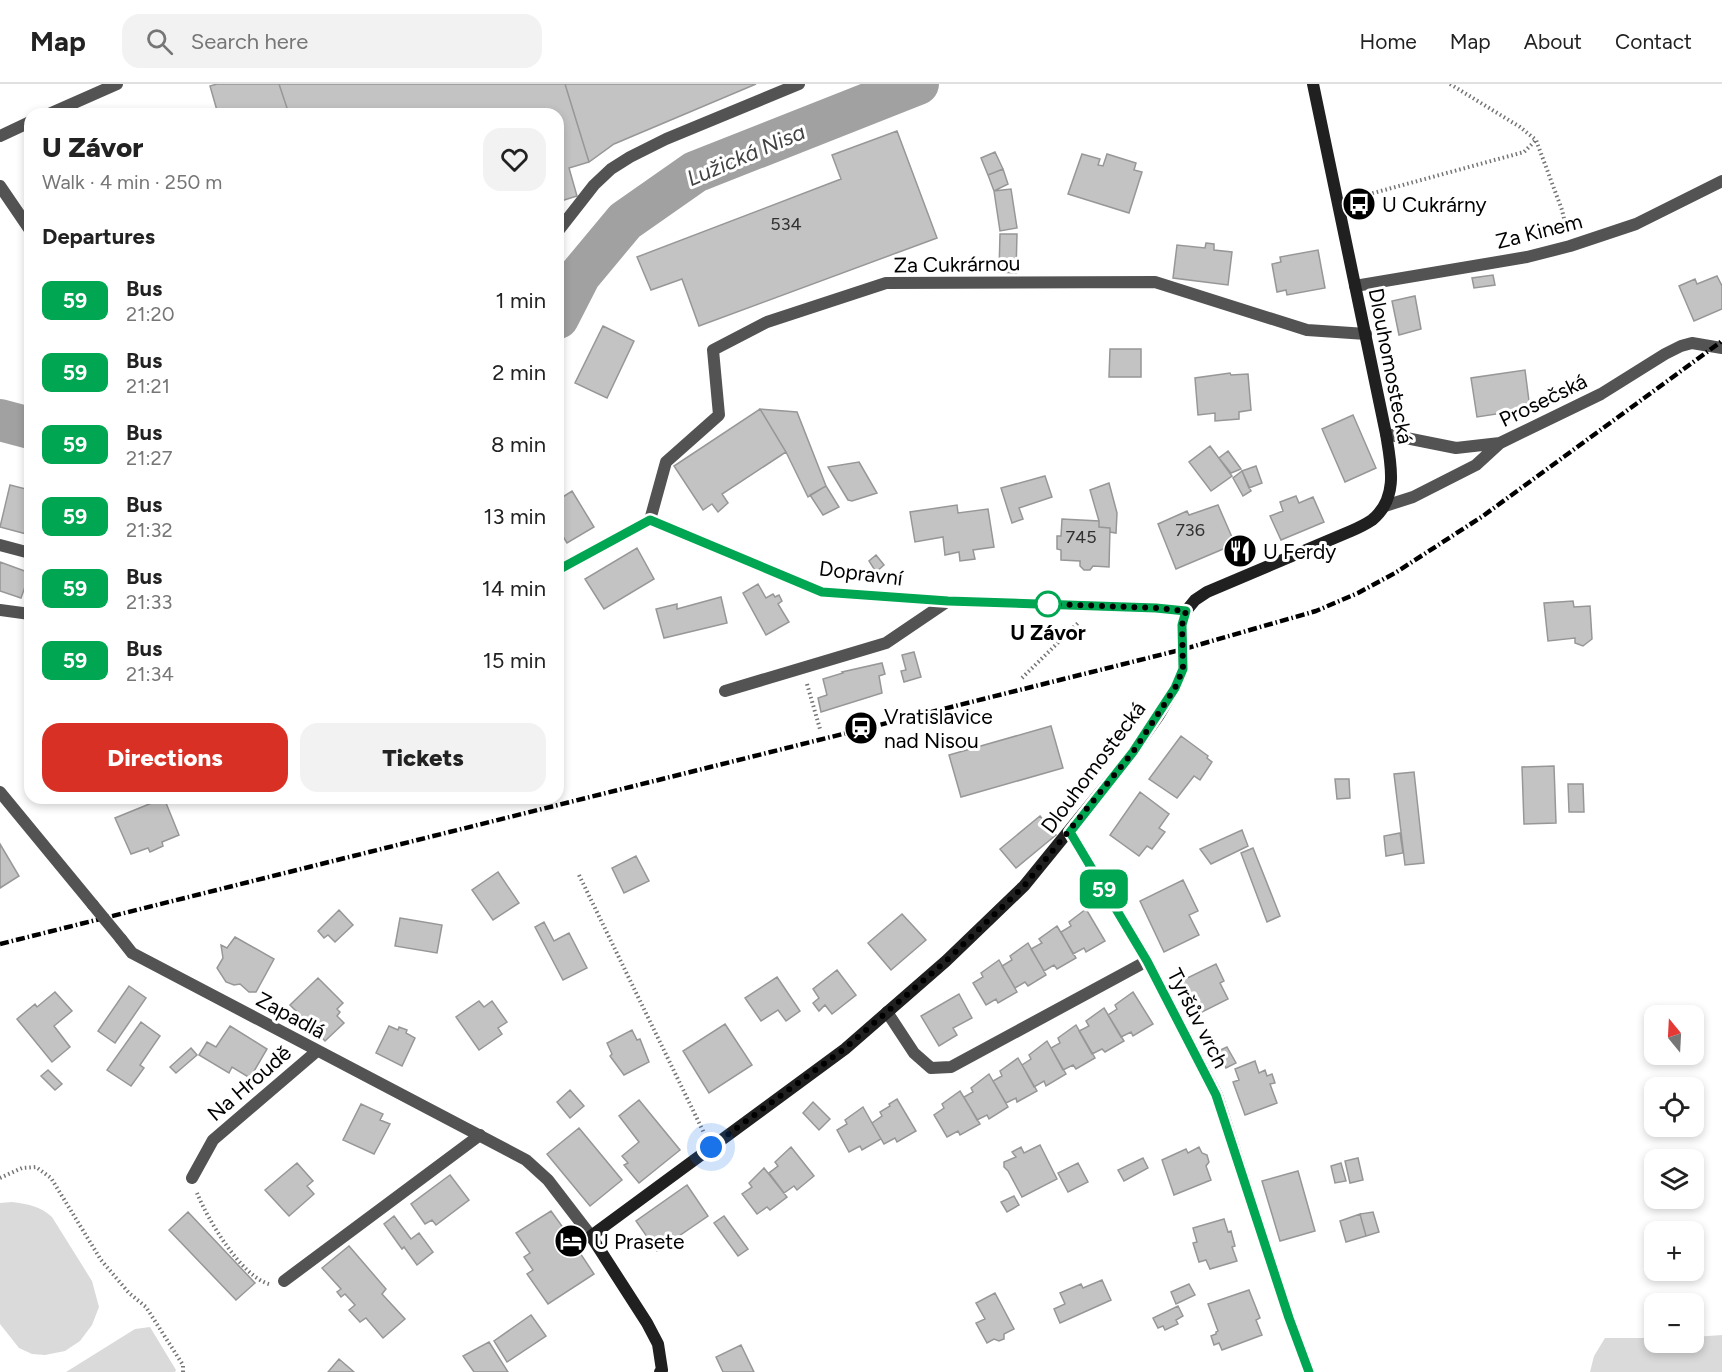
<!DOCTYPE html>
<meta charset="utf-8">
<style>
body{margin:0;font-family:Figtree,sans-serif;background:#f2f2f2;color:#222;height:100vh;display:flex;flex-direction:column;font-size:22px;white-space:nowrap}
*{box-sizing:border-box;margin:0}
p{font-size:20px;color:#767676}
.icon{flex:none;width:33px;height:33px;fill:none;stroke:currentColor;stroke-width:2;stroke-linecap:round;stroke-linejoin:round}
.map{position:relative;flex:1;overflow:hidden}
.panel{position:absolute;left:24px;top:24px;width:540px;height:696px;display:flex;flex-direction:column;background:#fff;border-radius:18px;box-shadow:0 3px 9px #0003}
.panel>*{flex:none}
.badge{padding:0 12px;border-radius:9px;font-size:21px;line-height:39px}
.needle{width:39px;rotate:342deg}
.controls{position:absolute;left:1644px;top:921px;display:grid;gap:12px}
.controls a{display:grid;place-items:center;width:60px;height:60px;border-radius:12px;background:#fff;box-shadow:0 3px 9px #0003;font-size:30px}
.you{position:absolute;width:30px;height:30px;margin:-15px;border:4px solid #fff;border-radius:50%;background:#1a73e8;box-shadow:0 0 0 9px #1a73e833}
.map>.badge{position:absolute;translate:-50% -50%;box-shadow:0 0 0 3px #fff}
h2{padding:0 18px;font-size:22px;line-height:54px}
.round{display:grid;place-items:center;flex:none;width:63px;height:63px;border-radius:18px;background:#f2f2f2}
.overview{display:flex;align-items:center;justify-content:space-between;height:102px;padding:0 18px}
h1{font-size:28px;font-weight:800;line-height:45px}
.primary-button{display:flex;gap:12px;margin-top:auto;padding:12px 18px}
.primary-button a{flex:1;height:69px;border-radius:18px;background:#d93025;color:#fff;font-size:24px;font-weight:800;line-height:69px;text-align:center}
.primary-button a+a{background:#f2f2f2;color:#222}
ul{padding:0;list-style:none}
li{display:flex;align-items:center;gap:18px;height:72px;padding:0 18px}
li div{flex:1}
li b{display:block;font-size:22px}
li em{font-style:normal}
li .badge{min-width:66px;font-weight:700;text-align:center}
header{display:flex;align-items:center;gap:36px;box-sizing:border-box;height:84px;padding:0 30px;background:#fff;border-bottom:2px solid #e0e0e0}
header strong{font-size:28px}
nav{display:flex;gap:33px;margin-inline-start:auto;font-size:21px}
.search{width:420px;height:54px;background:#f2f2f2;display:flex;align-items:center;gap:15px;box-sizing:border-box;padding:0 21px;border-radius:18px;color:#767676;font-size:22px}
.map>svg:first-child{display:block}
.green{fill:#dadada}
.lines{fill:none;stroke-linecap:round;stroke-linejoin:round}
.river{stroke:#a1a1a1;stroke-width:42}
.building{fill:#c3c3c3;stroke:#979797;stroke-width:1.5}
.path{stroke:#757575;stroke-width:4;stroke-dasharray:1.5 3;stroke-linecap:butt}
.lane{stroke:#535353;stroke-width:12}
.street{stroke:#535353;stroke-width:12}
.secondary{stroke:#202020;stroke-width:12}
.rail{stroke:#000;stroke-width:4.5;stroke-dasharray:9 3 1.5 3;stroke-linecap:butt}
.street-bridge{stroke:#535353;stroke-width:12}
.line-casing{stroke:#fff;stroke-width:14}
.line{stroke:#00a651;stroke-width:9}
.walk{stroke:#000;stroke-width:6;stroke-dasharray:0 10.8}
.stop-dot{fill:#fff;stroke:#00a651;stroke-width:3}
.labels{text-anchor:middle;dominant-baseline:central;stroke-width:6;stroke-linejoin:round;paint-order:stroke}
.number-label{font-size:18px;fill:#313131}
.poi-label{font-size:21px;fill:#000;stroke:#fff;text-anchor:start}
.street-label{font-size:21px;fill:#000;stroke:#fff}
.stop-label{font-size:21px;font-weight:bold;fill:#000;stroke:#fff}
.water-label{font-size:22px;font-style:italic;fill:#424242;stroke:#fff}
</style>
<header>
<strong>Map</strong>
<div class="search"><svg class="icon" aria-label="search" viewBox="0 0 24 24"><circle cx="10" cy="10" r="6"/><path d="M15 15l6 6"/></svg>Search here</div>
<nav><a>Home</a><a>Map</a><a>About</a><a>Contact</a></nav>
</header>
<div class="map">
<svg width="1722" height="1288" viewBox="0 0 1722 1288">
<rect width="100%" height="100%" fill="#fff"/>
<path class="green" d="M12,1118C28,1120 40,1122 52,1133L92,1197L99,1223L92,1241L80,1257L65,1267L45,1271L32,1270L19,1264L0,1240V1119Z
M150,1243L176,1286L175,1288H66L135,1245Z
M1722,1251V1288H1590L1594,1272L1605,1254H1654V1258H1694V1253Z"/>
<g class="lines">
<path class="river" d="M558,234L580,191L625,137L695,88L918,0
M0,336L30,344"/>
</g>
<path class="building" d="M217,0H279L289,30H218L210,2Z
M279,0H565L589,78L569,84L577,112L558,118V30H289Z
M565,0H756L614,60L589,78Z
M897,47L937,154L699,242L682,195L651,206L637,173L841,95L832,71Z
M995,68L1003,85L988,91L981,74Z
M1082,70L1100,75L1098,81L1103,82L1107,70L1136,79L1134,86L1142,88L1129,129L1068,110Z
M1003,85L1008,100L994,107L988,91Z
M1011,105L1017,144L1000,147L994,107Z
M1000,150H1017L1016,189L999,188Z
M1206,159L1214,160V166L1232,168L1228,201L1173,194L1177,161L1205,164Z
M1318,166L1325,204L1287,211L1286,206L1277,208L1272,180L1281,178L1280,173Z
M1493,191L1495,201L1474,204L1472,194Z
M1717,192L1722,202V225L1694,237L1679,202L1695,195L1697,200Z
M1415,212L1421,245L1399,251L1392,217Z
M603,242L634,257L607,314L575,299Z
M1110,265H1141V293H1109Z
M1525,286L1530,325L1477,333L1471,294Z
M1230,289L1231,291L1248,290L1251,326L1239,328V335L1215,337V329L1198,331L1195,294Z
M760,325L797,328L826,402L808,413L786,368Z
M760,325L786,368L722,410L728,419L718,428L712,420L703,426L674,382Z
M1353,331L1376,384L1345,398L1322,345Z
M1210,362L1232,392L1211,407L1189,378Z
M1228,367L1241,385L1231,389L1219,374Z
M859,378L877,409L852,417L848,416L828,383Z
M1256,382L1262,399L1249,404L1242,387Z
M1242,387L1251,407L1243,412L1233,394Z
M1045,392L1052,413L1019,424L1023,435L1012,439L1001,404Z
M1109,399L1117,429L1116,449L1110,448V444L1099,443V437L1090,406Z
M10,401L30,406V451L0,443Z
M826,402L839,423L823,431L810,411Z
M572,407L594,443L567,459L558,444V416Z
M1296,412L1299,419L1313,413L1324,438L1281,456L1270,432L1283,427L1280,418Z
M957,421L958,429L988,425L994,463L973,466L975,475L960,477L959,468L945,471L943,453L915,458L910,428Z
M1218,421L1235,460L1176,485L1158,440L1187,427L1189,431Z
M1062,435L1099,437V443L1110,444L1109,483L1093,482L1090,486H1084L1080,482V477L1061,476V466L1057,465V452H1061Z
M637,464L654,495L604,525L585,495Z
M876,471L884,481L876,488L869,477Z
M0,478L30,489L21,514L0,507Z
M758,500L766,514L773,510L775,513L779,511L782,517L778,520L789,538L766,551L743,509Z
M721,513L727,539L664,554L656,525L677,520V525Z
M1573,517L1574,523L1590,522L1592,555L1583,562L1575,559V554L1548,557L1544,519Z
M914,568L921,593L904,598L901,587L906,586L902,571Z
M882,579L885,590L879,592L882,609L821,628L818,614L827,611L823,595L843,589L842,588Z
M1051,642L1063,684L961,713L949,671Z
M1181,652L1208,672L1207,674L1212,678L1200,696L1194,692L1177,714L1149,695Z
M1554,682L1556,739L1524,740L1522,683Z
M1414,688L1424,779L1405,781L1394,690Z
M1335,695H1349L1350,714L1337,715Z
M1568,700H1583L1584,728H1569Z
M1140,708L1169,730L1159,744L1165,748L1152,765L1147,762L1139,772L1110,751Z
M164,714L179,751L162,758L163,762L150,768L148,764L131,770L115,734Z
M1040,732L1056,751L1016,784L1000,765Z
M1242,746L1248,762L1211,780L1200,765Z
M1400,749L1403,769L1386,772L1384,752Z
M0,760L19,792L0,804Z
M1253,764L1280,832L1267,838L1241,769Z
M636,772L649,797L624,809L612,784Z
M498,788L519,819L493,836L472,806Z
M1183,796L1198,827L1189,831L1199,851L1164,868L1140,817Z
M1086,825L1105,857L1086,868L1084,864L1073,870L1061,848L1071,842L1069,838Z
M339,826L353,841L335,858L328,851L324,854L318,847Z
M902,830L926,856L891,886L868,859Z
M400,834L442,841L437,869L395,862Z
M544,838L554,857L569,849L587,884L563,896L535,843Z
M1057,842L1076,874L1057,885L1054,881L1044,887L1031,865L1042,859L1039,855Z
M235,853L274,875L256,908H249L240,900L234,901L226,898L217,884L223,874L221,861L227,864Z
M1028,859L1046,891L1028,902L1025,898L1015,904L1002,882L1012,876L1010,872Z
M999,876L1017,908L998,919L996,915L986,921L973,899L983,893L981,889Z
M1216,880L1224,897L1220,899L1228,915L1196,931L1179,898Z
M837,886L856,911L832,930L825,921L819,927L813,919L819,914L813,905Z
M777,893L800,927L786,937L778,926L761,937L745,914Z
M318,894L343,919L337,925L340,928L337,932L344,939L325,957L306,937L303,941L296,934L300,931L290,921Z
M129,902L146,914L115,959L98,947Z
M55,908L72,927L54,942L70,963L52,978L17,935L35,920L37,923Z
M1133,908L1153,940L1133,952L1131,948L1121,953L1108,931L1117,925L1115,921Z
M959,910L972,934L953,944L957,951L939,962L921,932Z
M479,917L484,923L492,917L507,938L498,944L502,950L479,966L456,933Z
M1104,924L1124,957L1105,968L1102,965L1092,970L1079,947L1089,942L1086,937Z
M141,938L160,952L140,981L144,984L131,1002L107,986Z
M725,940L752,981L709,1009L683,967Z
M1076,941L1095,974L1076,985L1073,981L1063,986L1051,964L1060,959L1058,954Z
M230,942L267,965L250,994L232,983L229,989L199,971L207,958L216,963Z
M389,942L398,946L399,943L407,946L406,949L415,954L402,982L376,969Z
M632,946L637,956L640,955L649,978L624,991L610,972L612,970L607,959Z
M1047,957L1066,990L1046,1002L1044,997L1034,1003L1022,981L1031,975L1029,971Z
M1227,963L1236,979L1226,984L1218,967Z
M191,964L197,971L176,989L170,983Z
M1018,974L1037,1007L1017,1018L1016,1014L1006,1019L993,997L1002,992L1000,987Z
M1255,977L1259,989L1265,986L1267,992L1272,990L1275,999L1270,1000L1277,1019L1245,1031L1233,998L1239,996L1235,985Z
M48,986L62,1000L55,1006L41,992Z
M989,990L1008,1023L989,1035L987,1031L977,1036L964,1013L973,1008L971,1004Z
M570,1006L584,1022L570,1034L557,1018Z
M960,1007L980,1040L960,1051L958,1047L947,1053L934,1031L944,1024L942,1020Z
M897,1015L916,1047L897,1058L895,1054L884,1060L872,1039L882,1032L880,1028L890,1022L889,1020Z
M639,1016L680,1066L639,1099L624,1081L628,1079L622,1072L639,1058L619,1032Z
M813,1018L830,1035L819,1046L803,1029Z
M361,1020L383,1030L380,1036L390,1040L374,1070L343,1056Z
M863,1023L881,1055L862,1066L860,1062L849,1068L837,1046L847,1040L845,1036Z
M579,1044L622,1096L590,1122L547,1070Z
M1040,1061L1057,1095L1022,1113L1008,1087L1004,1083V1078L1016,1073L1012,1068L1021,1063L1024,1069Z
M791,1063L814,1092L797,1106L794,1102L784,1109L769,1089L778,1082L775,1078Z
M1199,1063L1202,1069L1207,1071L1209,1078L1206,1082L1211,1096L1174,1111L1162,1076L1186,1065L1188,1069Z
M1143,1074L1148,1084L1124,1097L1118,1086Z
M1358,1074L1363,1096L1350,1099L1345,1077Z
M297,1079L313,1097L307,1102L314,1110L289,1132L265,1106Z
M1078,1079L1088,1098L1068,1108L1058,1089Z
M1341,1079L1346,1097L1335,1099L1331,1082Z
M764,1084L787,1113L770,1126L767,1123L757,1130L742,1110L752,1103L749,1099Z
M1298,1087L1315,1147L1280,1157L1262,1097Z
M450,1091L469,1116L436,1141L432,1136L425,1140L411,1120Z
M687,1101L708,1132L657,1167L636,1137Z
M1014,1112L1019,1121L1007,1128L1001,1118Z
M551,1127L564,1145L569,1142L577,1153L572,1157L594,1190L548,1220L527,1190L533,1186L524,1173L530,1169L516,1149Z
M188,1128L255,1199L236,1216L169,1146Z
M1373,1128L1379,1148L1366,1152L1360,1130Z
M1360,1130L1366,1152L1346,1158L1340,1137Z
M394,1132L411,1155L419,1149L433,1168L417,1181L404,1163L402,1165L384,1140Z
M724,1132L748,1165L738,1172L714,1139Z
M1224,1135L1228,1148L1231,1147L1235,1162L1232,1163L1237,1177L1210,1185L1206,1176L1199,1178L1193,1159L1197,1158L1193,1144Z
M349,1162L386,1205L382,1210L405,1235L383,1254L366,1234L360,1238L349,1226L355,1221L345,1210L341,1213L337,1208L341,1205L322,1184Z
M1102,1196L1111,1216L1060,1239L1054,1225L1065,1220L1060,1209L1081,1200L1083,1204Z
M1189,1200L1195,1211L1176,1220L1171,1208Z
M1249,1206L1260,1234L1256,1236L1262,1251L1222,1266L1219,1259L1214,1261L1211,1252L1216,1250V1248L1218,1247L1208,1220Z
M995,1209L1014,1245L1004,1250V1255L999,1257L994,1255L987,1259L976,1239L985,1235L976,1219Z
M1178,1222L1183,1232L1176,1236L1178,1240L1165,1246L1163,1242L1158,1244L1153,1234Z
M531,1231L546,1252L507,1278L494,1257Z
M489,1258L508,1288H474L463,1272Z
M741,1261L754,1288H723L716,1273Z
M339,1275L354,1288H328Z"/>
<g class="lines">
<path class="path" d="M1450,0L1520,43L1536,56L1562,126L1567,147
M1355,114L1524,68L1536,56
M1022,594L1079,538
M807,600L820,645
M579,791L704,1049
M0,1094L22,1084L36,1083L51,1094L101,1176L129,1209L146,1223L183,1281V1288
M197,1109C208,1136 241,1192 269,1200"/>
<path class="lane" d="M49,30L117,0
M0,52L30,38
M0,102L30,146
M558,147L594,101L611,85L630,73L666,55L799,0
M725,607L886,559L948,517
M284,1197L480,1051"/>
<path class="street" d="M1355,202L1527,173L1570,162L1636,140L1722,97
M1386,350L1456,364L1500,359
M1385,422L1413,413L1476,381L1500,359L1601,310L1665,270L1681,262L1692,259L1722,264
M650,436L666,378L719,331L713,266L767,238L886,199L1155,198L1307,246L1366,250
M650,436L822,508L948,517L1156,524L1186,527
M0,461L30,469
M558,486L650,436
M0,526L30,530
M0,708L93,821
M1070,748L1147,877L1217,1011L1289,1234L1309,1288
M121,855L132,869L526,1076L548,1096L591,1152
M887,928L914,969L931,984L951,983L1147,877
M192,1094L213,1056L317,967"/>
<path class="secondary" d="M660,1288L662,1286L658,1260L647,1239L591,1152L845,965L946,877L1024,802L1133,668L1159,631L1175,604L1183,585L1182,541L1186,527L1195,516L1207,508L1351,447C1358,444 1366,440 1372,436C1399,414 1391,380 1386,350L1313,0"/>
<path class="rail" d="M0,860L1184,565L1316,527L1358,509L1395,489L1483,432L1722,257"/>
<path class="street-bridge" d="M93,821L121,855"/>
</g>
<g class="lines">
<defs>
<path id="line" d="M558,486L650,436L822,508L948,517L1156,524L1186,527L1182,541L1183,585L1175,604L1133,668L1070,748L1147,877L1216,1011L1289,1234L1309,1288"/>
</defs>
<use href="#line" class="line-casing"/>
<use href="#line" class="line"/>
<path class="walk" d="M711,1063L844,965L946,877L1024,802L1133,668L1175,604L1183,585L1182,541L1186,527L1156,524L1048,520"/>
</g>
<defs>
<symbol id="bus-disc" viewBox="-11 -11 22 22"><circle r="9.5" fill="#000" stroke="#fff"/><path d="M-5-6H5V4H4V6H2V4H-2V6H-4V4H-5ZM-3.5-4V0h7V-4ZM-3.5 1.2v1.5H-2V1.2ZM2 1.2v1.5H3.5V1.2Z" fill="#fff"/></symbol>
<symbol id="restaurant-disc" viewBox="-11 -11 22 22"><circle r="9.5" fill="#000" stroke="#fff"/><path d="M-5-6h1v4h1v-4h1v4h1v-4h1v5L-1.5 .5V6h-2V.5L-5-1ZM5-6V6H3V1.5H1.5Q1.5-4 5-6Z" fill="#fff"/></symbol>
<symbol id="station-disc" viewBox="-11 -11 22 22"><circle r="9.5" fill="#000" stroke="#fff"/><path d="M-3-6H3Q5-6 5-4V2Q5 4 3 4L4.5 6H3L1.5 4h-3L-3 6H-4.5L-3 4Q-5 4-5 2V-4Q-5-6-3-6ZM-3.5-4v3h7v-3ZM-3.5 1v1.5H-2V1ZM2 1v1.5H3.5V1Z" fill="#fff"/></symbol>
<symbol id="hotel-disc" viewBox="-11 -11 22 22"><circle r="9.5" fill="#000" stroke="#fff"/><path d="M-6-4.5h1.5V1H6V5H4.5V3h-9V5H-6ZM-4 0a1.8 1.8 0 1 1 3.6 0ZM.5 0V-2.5h3Q6-2.5 6 0Z" fill="#fff"/></symbol>
</defs>
<g fill-rule="evenodd">
<use href="#bus-disc" x="1340" y="101" width="38" height="38"/>
<use href="#restaurant-disc" x="1221" y="448" width="38" height="38"/>
<use href="#station-disc" x="842" y="625" width="38" height="38"/>
<use href="#hotel-disc" x="552" y="1138" width="38" height="38"/>
</g>
<circle class="stop-dot" cx="1048" cy="520" r="12"/>
<g class="labels">
<g class="number-label">
<text x="786" y="140">534</text>
<text x="1190" y="446">736</text>
<text x="1081" y="453">745</text>
</g>
<g class="poi-label">
<text x="1382" y="120">U Cukrárny</text>
<text x="1263" y="467">U Ferdy</text>
<text x="884" y="632">Vratislavice<tspan x="884" dy="24">nad Nisou</tspan></text>
<text x="594" y="1157">U Prasete</text>
</g>
<g class="street-label">
<text transform="translate(1539 147) rotate(-14)">Za Kinem</text>
<text transform="translate(957 180) rotate(-1)">Za Cukrárnou</text>
<text transform="translate(1391 282) rotate(79)">Dlouhomostecká</text>
<text transform="translate(1543 316) rotate(-26)">Prosečská</text>
<text transform="translate(861 489) rotate(7)">Dopravní</text>
<text transform="translate(1093 683) rotate(-53)">Dlouhomostecká</text>
<text transform="translate(291 931) rotate(28)">Zapadlá</text>
<text transform="translate(1198 934) rotate(63)">Tyršův vrch</text>
<text transform="translate(249 999) rotate(-41)">Na Hroudě</text>
</g>
<g class="stop-label">
<text x="1048" y="548">U Závor</text>
</g>
<g class="water-label">
<text transform="translate(746 71) rotate(-23)">Lužická Nisa</text>
</g>
</g>
</svg>
<div class="controls">
<a><svg class="needle" viewBox="-14 -14 28 28"><path d="M0-13l5 13h-10z" fill="#e53935"/><path d="M0 13l5-13h-10z" fill="#767676"/></svg></a>
<a><svg class="icon" aria-label="locate" viewBox="0 0 24 24"><circle cx="12" cy="12" r="6"/><path d="M12 2v4M12 18v4M2 12h4M18 12h4"/></svg></a>
<a><svg class="icon" aria-label="layers" viewBox="0 0 24 24"><path d="M12 4l9 5-9 5-9-5zM3 14l9 5 9-5"/></svg></a>
<a>+</a>
<a>−</a>
</div>
<div class="you" style="left:711px;top:1063px"></div>
<b class="badge" style="left:1104px;top:805px;background:#00a651;color:#fff">59</b>
<section class="panel">
<div class="overview"><div><h1>U Závor</h1><p>Walk · 4 min · 250 m</p></div><a class="round"><svg class="icon" aria-label="heart" viewBox="0 0 24 24"><path d="M12 20l-8-8c-3-5 5-10 8-4 3-6 11-1 8 4z"/></svg></a></div>
<h2>Departures</h2>
<ul>
<li><span class="badge" style="background:#00a651;color:#fff">59</span><div><b>Bus</b><p>21:20</p></div><em>1 min</em></li>
<li><span class="badge" style="background:#00a651;color:#fff">59</span><div><b>Bus</b><p>21:21</p></div><em>2 min</em></li>
<li><span class="badge" style="background:#00a651;color:#fff">59</span><div><b>Bus</b><p>21:27</p></div><em>8 min</em></li>
<li><span class="badge" style="background:#00a651;color:#fff">59</span><div><b>Bus</b><p>21:32</p></div><em>13 min</em></li>
<li><span class="badge" style="background:#00a651;color:#fff">59</span><div><b>Bus</b><p>21:33</p></div><em>14 min</em></li>
<li><span class="badge" style="background:#00a651;color:#fff">59</span><div><b>Bus</b><p>21:34</p></div><em>15 min</em></li>
</ul>
<div class="primary-button"><a>Directions</a><a>Tickets</a></div>
</section>
</div>
